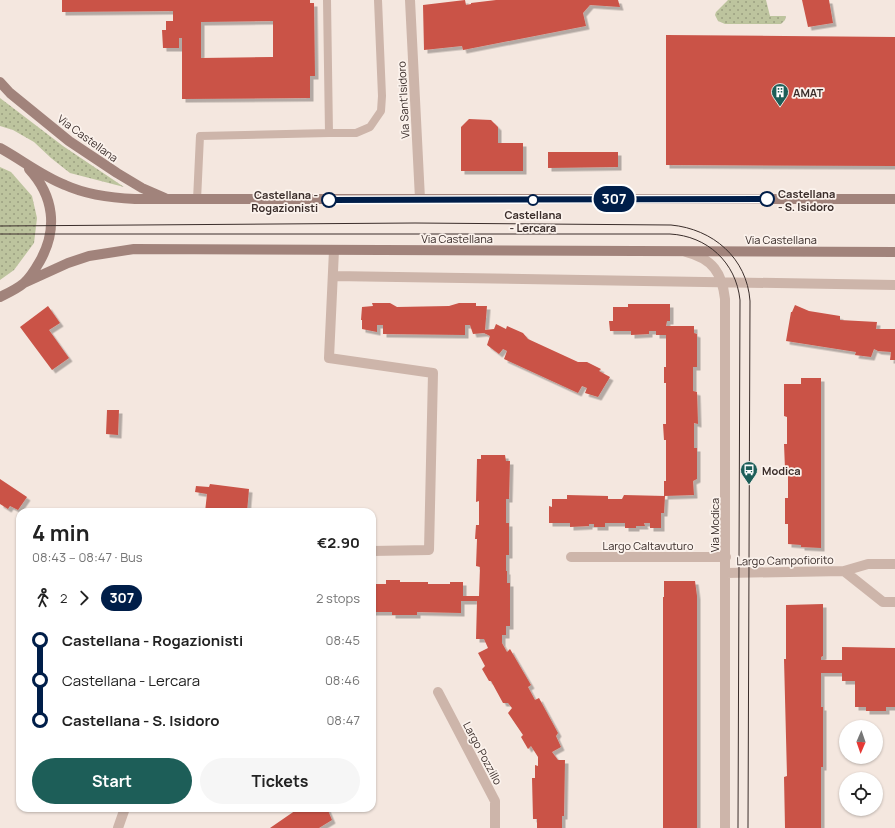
<!DOCTYPE html>
<meta charset="utf-8">
<style>
body{margin:0;font-family:Manrope,sans-serif;background:#f6f6f6;color:#222;height:100vh;display:flex;flex-direction:column;font-size:15px;white-space:nowrap}
*{box-sizing:border-box;margin:0}
p{font-size:13px;color:#767676}
.icon{flex:none;width:22px;height:22px;fill:none;stroke:currentColor;stroke-width:2;stroke-linecap:round;stroke-linejoin:round}
.map{position:relative;flex:1;overflow:hidden}
.details{position:absolute;left:16px;top:508px;width:360px;height:304px;display:flex;flex-direction:column;background:#fff;border-radius:12px;box-shadow:0 1px 3px #0004}
.details>*{flex:none}
.badge{padding:0 8px;border-radius:13px;font-size:14px;line-height:26px}
.needle{width:26px;rotate:182deg}
.tools{position:absolute;left:839px;top:720px;display:grid;gap:8px}
.tools a{display:grid;place-items:center;width:44px;height:44px;border-radius:50%;background:#fff;box-shadow:0 1px 3px #0004;font-size:20px}
.map>.badge{position:absolute;translate:-50% -50%;box-shadow:0 0 0 2px #fff}
.legs{display:flex;align-items:center;gap:6px;height:44px;padding:0 16px;font-size:13px}
.legs p{margin-inline-start:auto}
.overview{display:flex;align-items:center;justify-content:space-between;height:68px;padding:0 16px}
h1{font-size:22px;font-weight:700;line-height:30px}
.action{display:flex;gap:8px;margin-top:auto;padding:8px 16px}
.action a{flex:1;height:46px;border-radius:24px;background:#1d5e58;color:#fff;font-size:16px;font-weight:700;line-height:46px;text-align:center}
.action a+a{background:#f6f6f6;color:#222}
ul{padding:0 16px;list-style:none}
li{display:flex;align-items:center;gap:14px;height:40px;font-size:15px}
li i{display:grid;place-items:center;width:6px;height:100%;margin:0 5px;background:currentColor}
li i::after{content:'';width:10px;height:10px;margin:-5px;border:3px solid;border-radius:50%;background:#fff}
li p{margin-inline-start:auto}
li:first-child i{background:linear-gradient(#0000 50%,currentColor 0)}
li:last-child i{background:linear-gradient(currentColor 50%,#0000 0)}
.map>svg:first-child{display:block}
.grass{fill:url(#grass-dots)}
.building{fill:#ca5347;fill-rule:evenodd;filter:url(#shadow)}
.lines{fill:none;stroke-linecap:round;stroke-linejoin:round}
.lane{stroke:#cdb5aa;stroke-width:8}
.street{stroke:#cdb5aa;stroke-width:10}
.secondary{stroke:#a1837b;stroke-width:10}
.tram{stroke:#3a2d2a;stroke-width:1}
.line-1-casing{stroke:#fff;stroke-width:9}
.line-1{stroke:#001e49;stroke-width:6}
.stop-1-dot{fill:#fff;stroke:#001e49;stroke-width:2}
.labels{text-anchor:middle;dominant-baseline:central;stroke-width:3.5;stroke-linejoin:round;paint-order:stroke}
.poi-label{font-size:11px;font-weight:bold;fill:#3a2d2a;stroke:#fbf2ec;text-anchor:start}
.street-label{font-size:11px;fill:#3a2d2a;stroke:#fbf2ec}
.stop-label{font-size:11px;font-weight:bold;fill:#3a2d2a;stroke:#fbf2ec;text-anchor:start}
</style>
<div class="map">
<svg width="895" height="828" viewBox="0 0 895 828">
<defs>
<pattern id="grass-dots" width="8" height="8" patternUnits="userSpaceOnUse"><rect width="8" height="8" fill="#bdc49e"/><path d="M2 2h.1M6 6h.1" fill="none" stroke="#9ba081" stroke-width="1.8" stroke-linecap="round"/></pattern>
<filter id="shadow"><feDropShadow dx="3.5" dy="3.5" stdDeviation="0" flood-color="#0004"/></filter>
</defs>
<rect width="100%" height="100%" fill="#f4e7df"/>
<path class="grass" d="M728,0H766L770,16H786L785,20L781,24H725L718,21L715,15L716,12Z
M0,98L63,146L124,187L70,173L51,158L34,142L13,130L0,126Z
M0,167L11,172L32,196L37,218L34,243L14,270L0,280Z"/>
<path class="building" d="M62,0H310V3H314L315,76H310V98L182,99V38H179V48H163L162,30H166V21H173V11L62,12ZM273,21V57L201,58V22Z
M465,0L466,5L471,4V3L496,0H618L620,7L590,5L583,13L586,26L463,50L462,46L424,50L423,5Z
M802,0H829L833,23L808,27Z
M666,35L895,37V166L666,165Z
M469,119L491,120L498,127V143H523V171H461V127Z
M548,152H618V167L548,168Z
M372,303H390L397,307L449,306L459,303H476V306H487L485,330L494,329L496,324L506,329L507,326L523,333L528,339L578,362H587L601,369L599,371L610,377L598,397L585,393L587,388L582,386L578,393L504,359L507,351L503,349L499,354L487,345L490,336L484,333L473,334L470,325H465V335L383,334V325H377V332L362,329V320H361L362,307L373,306Z
M628,304H670V321H667L666,326H694V333L697,334V367H693V391L697,392L698,424L694,423V448H697V479L693,481L694,495L664,496V481H666V440H664L663,424H666V383H664V367H666V335H656V331H649V334L631,335V331H610L609,321H613V307H628Z
M795,305L809,311L840,316V320L877,322L876,329H895V360H890L891,352L878,351L874,349L871,357L855,355L856,352L786,341L791,312H792Z
M48,306L60,323L49,330L69,358L52,370L20,327Z
M801,378H821V548L801,547V545L788,544V524H785V498H788V469H785L784,444H787V417L784,416V384H801Z
M107,410H119L118,435L106,434Z
M481,455H505L506,461H510L509,499H506V523H509V555H506V571H507V583H510V626H506V635H502V643L507,652L510,649L531,685L528,687L535,700L539,698L558,733L556,736L561,747L552,752L558,760H565L564,816H562V828H537V819H533L532,778H535V765L538,766V757L531,746L528,749L521,737L523,735L508,713L512,708L508,703H503L491,681H489L482,669L485,666L478,653L488,648L484,639H476L477,601H461V613L417,612V615H392V612H372V584H386V580H400V582H428V584H450V582H463V596H479L480,567L476,566L477,539H475L476,525H479V501L476,502L477,459H481Z
M0,479L27,497L18,510L10,506L8,509L0,504Z
M210,484L249,489L247,512H205L207,494L195,492L196,486L209,487Z
M567,495L608,496V499H622L624,495L665,496L664,513H661V528H650V523H644L645,526H636V528H625V523H605V527H594V524H589V526L570,527V523H549V506L552,507V499H567Z
M664,581H695L697,596V828H663V597H664Z
M823,604V656L821,657V660H842V647L895,648V707H886V711H866V707H855V681H842V673H821V707H823V767H821V828H785L784,777L787,776L784,659H786V605Z
M299,808H327L332,820L319,828H270Z"/>
<g class="lines">
<path class="lane" d="M329,133H356L370,127L381,111L382,96L378,0
M197,200L200,136L329,133L327,0"/>
<path class="street" d="M410,0L420,199
M334,250L329,358L433,373L429,550L372,551
M686,252C713,259 722,273 725,299V828
M333,276L895,285
M571,557H726
M844,571L883,602H895
M726,573L844,571L868,564H895
M438,692L495,801V828
M118,828L125,808"/>
<path class="secondary" d="M0,82L10,93L69,141L117,173L142,188L165,198
M0,148C22,160 42,176 65,185C87,195 111,198 135,199H895
M24,283L68,263L89,256L134,249L895,252
M0,297C8,293 17,289 24,283C30,278 36,268 40,261C58,229 54,196 29,169"/>
<path class="tram" d="M0,226L415,223L671,225C713,229 747,258 750,301L748,828
M0,234H670C707,236 736,262 740,300L738,828"/>
</g>
<g class="lines">
<defs>
<path id="line-1" d="M329,200L767,199"/>
</defs>
<use href="#line-1" class="line-1-casing"/>
<use href="#line-1" class="line-1"/>
</g>
<defs>
<symbol id="building-pin" viewBox="-11 -11 22 30"><path d="M0 17L-7.5 6A9.5 9.5 0 1 1 7.5 6Z" fill="#1d5e58" stroke="#fbf2ec"/><path d="M-4-6H4V6H1V3H-1V6H-4ZM-2.5-4.3h1.7v1.8h-1.7ZM.8-4.3h1.7v1.8H.8ZM-2.5-1h1.7V.8h-1.7ZM.8-1h1.7V.8H.8Z" fill="#fff"/></symbol>
<symbol id="bus-pin" viewBox="-11 -11 22 30"><path d="M0 17L-7.5 6A9.5 9.5 0 1 1 7.5 6Z" fill="#1d5e58" stroke="#fbf2ec"/><path d="M-5-6H5V4H4V6H2V4H-2V6H-4V4H-5ZM-3.5-4V0h7V-4ZM-3.5 1.2v1.5H-2V1.2ZM2 1.2v1.5H3.5V1.2Z" fill="#fff"/></symbol>
</defs>
<g fill-rule="evenodd">
<use href="#building-pin" x="770" y="82" width="20" height="27"/>
<use href="#bus-pin" x="739" y="460" width="20" height="27"/>
</g>
<g class="stop-1-dot">
<circle cx="767" cy="199" r="7"/>
<circle cx="329" cy="200" r="7"/>
<circle cx="533" cy="200" r="5"/>
</g>
<g class="labels">
<g class="poi-label">
<text x="793" y="92">AMAT</text>
<text x="762" y="470">Modica</text>
</g>
<g class="street-label">
<text transform="translate(403 100) rotate(-93)">Via Sant'Isidoro</text>
<text transform="translate(88 138) rotate(36)">Via Castellana</text>
<text x="457" y="238">Via Castellana</text>
<text x="781" y="239">Via Castellana</text>
<text transform="translate(714 525) rotate(-90)">Via Modica</text>
<text x="648" y="545">Largo Caltavuturo</text>
<text transform="translate(785 560) rotate(-1)">Largo Campofiorito</text>
<text transform="translate(483 753) rotate(62)">Largo Pozzillo</text>
</g>
<g class="stop-label">
<text x="778" y="193">Castellana<tspan x="778" dy="13">- S. Isidoro</tspan></text>
<text x="318" y="194" text-anchor="end">Castellana -<tspan x="318" dy="13">Rogazionisti</tspan></text>
<text x="533" y="214" text-anchor="middle">Castellana<tspan x="533" dy="13">- Lercara</tspan></text>
</g>
</g>
</svg>
<div class="tools">
<a><svg class="needle" viewBox="-14 -14 28 28"><path d="M0-13l5 13h-10z" fill="#e53935"/><path d="M0 13l5-13h-10z" fill="#767676"/></svg></a>
<a><svg class="icon" aria-label="locate" viewBox="0 0 24 24"><circle cx="12" cy="12" r="6"/><path d="M12 2v4M12 18v4M2 12h4M18 12h4"/></svg></a>
</div>
<b class="badge" style="left:614px;top:199px;background:#001e49;color:#fff">307</b>
<section class="details">
<div class="overview"><div><h1>4 min</h1><p>08:43 – 08:47 · Bus</p></div><b>€2.90</b></div>
<div class="legs"><svg class="icon" aria-label="walk" viewBox="0 0 24 24"><circle cx="13" cy="4" r="2"/><path d="M13 8l-2 6 4 7M11 14l-3 7M7 12l3-4h3l4 4"/></svg>2<svg class="icon" aria-label="forward" viewBox="0 0 24 24"><path d="M9 5l7 7-7 7"/></svg><b class="badge" style="background:#001e49;color:#fff">307</b><p>2 stops</p></div>
<ul>
<li><i style="color:#001e49"></i><b>Castellana - Rogazionisti</b><p>08:45</p></li>
<li><i style="color:#001e49"></i><span>Castellana - Lercara</span><p>08:46</p></li>
<li><i style="color:#001e49"></i><b>Castellana - S. Isidoro</b><p>08:47</p></li>
</ul>
<div class="action"><a>Start</a><a>Tickets</a></div>
</section>
</div>
